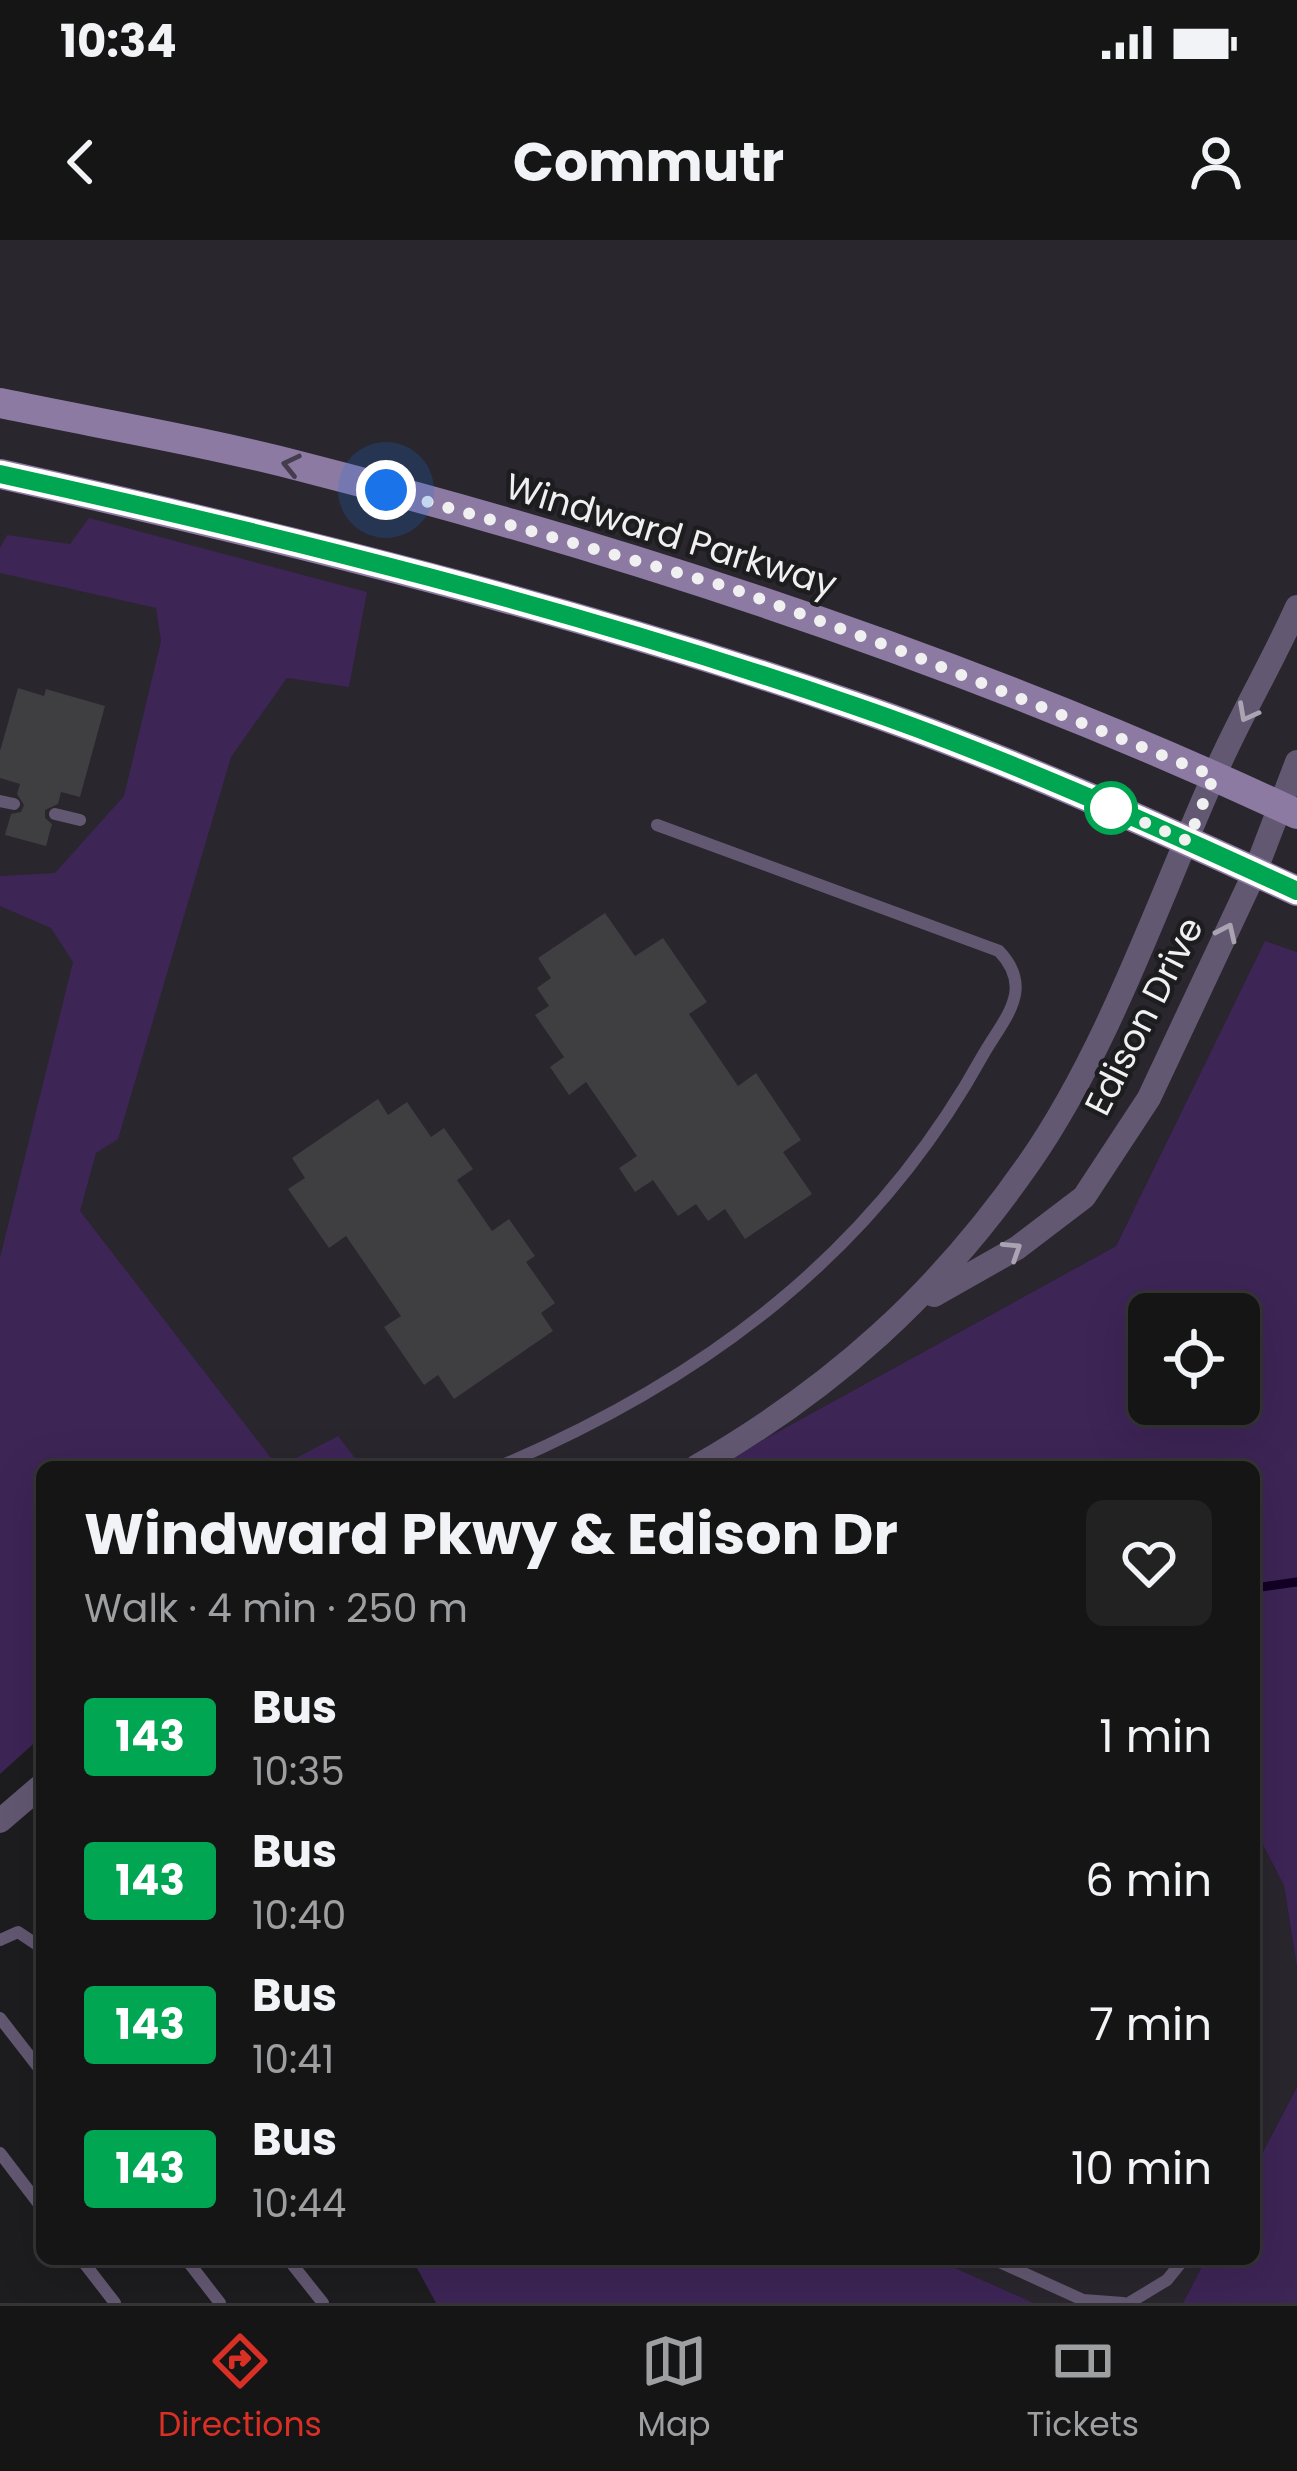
<!DOCTYPE html>
<meta charset="utf-8">
<style>
body{margin:0;font-family:Poppins,sans-serif;background:#232223;color:#f1f3f6;height:100vh;display:flex;flex-direction:column;font-size:45px;white-space:nowrap}
*{box-sizing:border-box;margin:0}
p{font-size:39px;color:#9e9fa1}
.icon{flex:none;width:66px;height:66px;fill:none;stroke:currentColor;stroke-width:2;stroke-linecap:round;stroke-linejoin:round}
.map{position:relative;flex:1;overflow:hidden}
.drawer{position:absolute;left:36px;top:1221px;width:1224px;height:804px;display:flex;flex-direction:column;background:#161516;border-radius:18px;box-shadow:0 12px 48px #0002,0 0 0 3px #353435}
.drawer>*{flex:none}
.badge{padding:0 24px;border-radius:9px;font-size:42px;line-height:78px}
.buttons{position:absolute;left:1128px;top:1053px;display:grid;gap:24px}
.buttons a{display:grid;place-items:center;width:132px;height:132px;border-radius:18px;background:#161516;box-shadow:0 12px 48px #0002,0 0 0 3px #353435;font-size:60px}
.you{position:absolute;width:60px;height:60px;margin:-30px;border:9px solid #fff;border-radius:50%;background:#1a73e8;box-shadow:0 0 0 18px #1a73e833}
.map>.badge{position:absolute;translate:-50% -50%;box-shadow:0 0 0 6px #fff}
.round{display:grid;place-items:center;flex:none;width:126px;height:126px;border-radius:18px;background:#232223}
.summary{display:flex;align-items:center;justify-content:space-between;height:204px;padding:0 48px}
h1{font-size:57px;font-weight:700;line-height:90px}
ul{padding:0;list-style:none}
li{display:flex;align-items:center;gap:36px;height:144px;padding:0 48px}
li div{flex:1}
li b{display:block;font-size:45px}
li em{font-style:normal}
li .badge{min-width:132px;font-weight:700;text-align:center}
.status{display:flex;justify-content:space-between;align-items:center;height:84px;padding:0 60px;background:#161516;direction:ltr}
.status svg{height:33px;fill:currentColor}
header{display:flex;justify-content:space-between;align-items:center;height:156px;padding:0 48px;background:#161516;font-size:54px;font-weight:700}
.menu{display:flex;justify-content:space-around;align-items:center;height:168px;border-top:3px solid #353435;background:#161516;font-size:33px;color:#9e9fa1}
.menu a{display:grid;justify-items:center;gap:6px}
.menu .current{color:#d93025}
.map>svg:first-child{display:block}
.built{fill:#29262d}
.green{fill:#3d2556;fill-rule:evenodd}
.lines{fill:none;stroke-linecap:round;stroke-linejoin:round}
.stream{stroke:#120024;stroke-width:9}
.building{fill:#3f3e40}
.service{stroke:#635872;stroke-width:12}
.minor{stroke:#635872;stroke-width:24}
.secondary{stroke:#8c7aa3;stroke-width:30}
.oneway{stroke:#443d4d}
.oneway2{stroke:#aaa4b2}
.line-casing{stroke:#fff;stroke-width:27}
.line{stroke:#00a651;stroke-width:18}
.walk{stroke:#f0f0f1;stroke-width:12;stroke-dasharray:0 21.6}
.stop-dot{fill:#fff;stroke:#00a651;stroke-width:6}
.labels{text-anchor:middle;dominant-baseline:central;stroke-width:9;stroke-linejoin:round;paint-order:stroke}
.street-label{font-size:36px;fill:#f0f0f1;stroke:#1d1c1e}
</style>
<div class="status"><b>10:34</b><svg viewBox="0 0 49 12"><path d="M0 12V9h3v3zM5 12V6h3v6zM10 12V3h3v9zM15 12V0h3v12zM26 1h20v11H26zM47 4h2v5h-2z"/></svg></div>
<header><svg class="icon" aria-label="back" viewBox="0 0 24 24"><path d="M15 5l-7 7 7 7"/></svg>Commutr<svg class="icon" aria-label="person" viewBox="0 0 24 24"><circle cx="12" cy="8" r="4"/><path d="M4 21q1-7 8-7t8 7"/></svg></header>
<div class="map">
<svg width="1297" height="2063" viewBox="0 0 1297 2063">
<rect width="100%" height="100%" fill="#1d1c1e"/>
<path class="built" d="M0,0H1297V712L1265,702L1116,1006L714,1227H255L0,1028Z
M1254,1587L1284,1646L1297,1728V1847L1254,1929Z
M935,2019H1206L1183,2063H1034Z"/>
<path class="green" d="M89,278L367,352L349,447L287,438L231,517L118,899L96,913L80,971L278,1227H42V1496L0,1534V1018L73,722L51,688L0,666V636L55,633L124,556L161,401L156,368L0,333V308L7,295L70,304Z
M1265,701L1297,712V1728L1284,1646L1254,1587V1227H714L1116,1006ZM1149,1074H1239V1164H1149Z
M338,1196L362,1227H279Z
M1297,1847V2063H1183L1206,2019H1254V1929Z
M412,2019H935L1034,2063H436Z"/>
<g class="lines">
<path class="stream" d="M1254,1348L1297,1342"/>
</g>
<path class="building" d="M18,448L44,456L46,449L105,466L80,557L61,552L58,564L45,570V578L52,584L46,606L5,595L11,574L21,572L24,565L17,554L20,544L0,538V511Z
M605,673L635,716L663,698L707,762L689,774L738,846L756,833L801,900L783,912L812,954L745,999L725,969L708,981L696,964L678,976L653,940L635,952L619,928L637,916L586,842L569,855L550,827L564,817L535,775L549,766L537,748L551,738L538,718Z
M378,859L388,875L407,862L431,897L444,888L473,929L457,940L492,991L509,979L535,1016L526,1022L555,1063L541,1073L553,1091L454,1159L438,1135L424,1145L384,1087L401,1076L346,996L329,1008L288,949L305,938L292,918Z"/>
<g class="lines">
<path class="service" d="M0,561L14,564
M55,574L80,580
M498,1227C704,1140 873,1014 983,815C1005,777 1035,749 999,711L657,585
M0,1700L18,1692L42,1708
M0,1778L42,1832
M0,1913L42,1968
M81,2019L115,2063
M186,2019L220,2063
M288,2019L323,2063
M993,2019L1083,2060L1123,2063
M1129,2063L1167,2040L1184,2019"/>
<path class="minor" d="M934,1055L1017,1008L1084,957L1149,858L1255,632L1297,522
M696,1227C833,1148 938,1054 1029,923C1107,811 1157,664 1213,538C1238,480 1271,425 1297,367
M0,1581L42,1545"/>
<path class="secondary" d="M0,163C101,184 203,201 303,227C643,314 978,425 1297,574
M0,234C286,298 575,369 852,465C1004,517 1151,584 1297,651"/>
</g>
<defs><path id="oneway-chevron" d="M-2-3.5L2.5 0L-2 3.5" fill="none" stroke-width="1.6" stroke-linecap="round" stroke-linejoin="round" transform="scale(3)"/></defs>
<use class="oneway" href="#oneway-chevron" transform="translate(291 225) rotate(-167)"/>
<g class="oneway2">
<use href="#oneway-chevron" transform="translate(1247 473) rotate(118)"/>
<use href="#oneway-chevron" transform="translate(1227 692) rotate(-65)"/>
<use href="#oneway-chevron" transform="translate(1013 1010) rotate(-33)"/>
</g>
<g class="lines">
<defs>
<path id="line" d="M0,234C286,297 575,369 852,465C1004,517 1151,584 1297,651"/>
</defs>
<use href="#line" class="line-casing"/>
<use href="#line" class="line"/>
<path class="walk" d="M386,250L728,347L904,412L1214,536L1188,601L1111,568"/>
</g>
<circle class="stop-dot" cx="1111" cy="568" r="24"/>
<g class="labels">
<g class="street-label">
<text transform="translate(671 295) rotate(17)">Windward Parkway</text>
<text transform="translate(1144 776) rotate(-63)">Edison Drive</text>
</g>
</g>
</svg>
<div class="buttons">
<a><svg class="icon" aria-label="locate" viewBox="0 0 24 24"><circle cx="12" cy="12" r="6"/><path d="M12 2v4M12 18v4M2 12h4M18 12h4"/></svg></a>
</div>
<div class="you" style="left:386px;top:250px"></div>
<section class="drawer">
<div class="summary"><div><h1>Windward Pkwy &amp; Edison Dr</h1><p>Walk · 4 min · 250 m</p></div><a class="round"><svg class="icon" aria-label="heart" viewBox="0 0 24 24"><path d="M12 20l-8-8c-3-5 5-10 8-4 3-6 11-1 8 4z"/></svg></a></div>
<ul>
<li><span class="badge" style="background:#00a651;color:#fff">143</span><div><b>Bus</b><p>10:35</p></div><em>1 min</em></li>
<li><span class="badge" style="background:#00a651;color:#fff">143</span><div><b>Bus</b><p>10:40</p></div><em>6 min</em></li>
<li><span class="badge" style="background:#00a651;color:#fff">143</span><div><b>Bus</b><p>10:41</p></div><em>7 min</em></li>
<li><span class="badge" style="background:#00a651;color:#fff">143</span><div><b>Bus</b><p>10:44</p></div><em>10 min</em></li>
</ul>
</section>
</div>
<nav class="menu">
<a class="current"><svg class="icon" aria-label="directions" viewBox="0 0 24 24"><path d="M12 3l9 9-9 9-9-9zM9 14v-3h6M13 9l2 2-2 2"/></svg>Directions</a>
<a><svg class="icon" aria-label="map" viewBox="0 0 24 24"><path d="M3 6l6-2 6 2 6-2v14l-6 2-6-2-6 2zM9 4v14M15 6v14"/></svg>Map</a>
<a><svg class="icon" aria-label="tickets" viewBox="0 0 24 24"><path d="M3 7h18v10H3zM15 7v10"/></svg>Tickets</a>
</nav>
